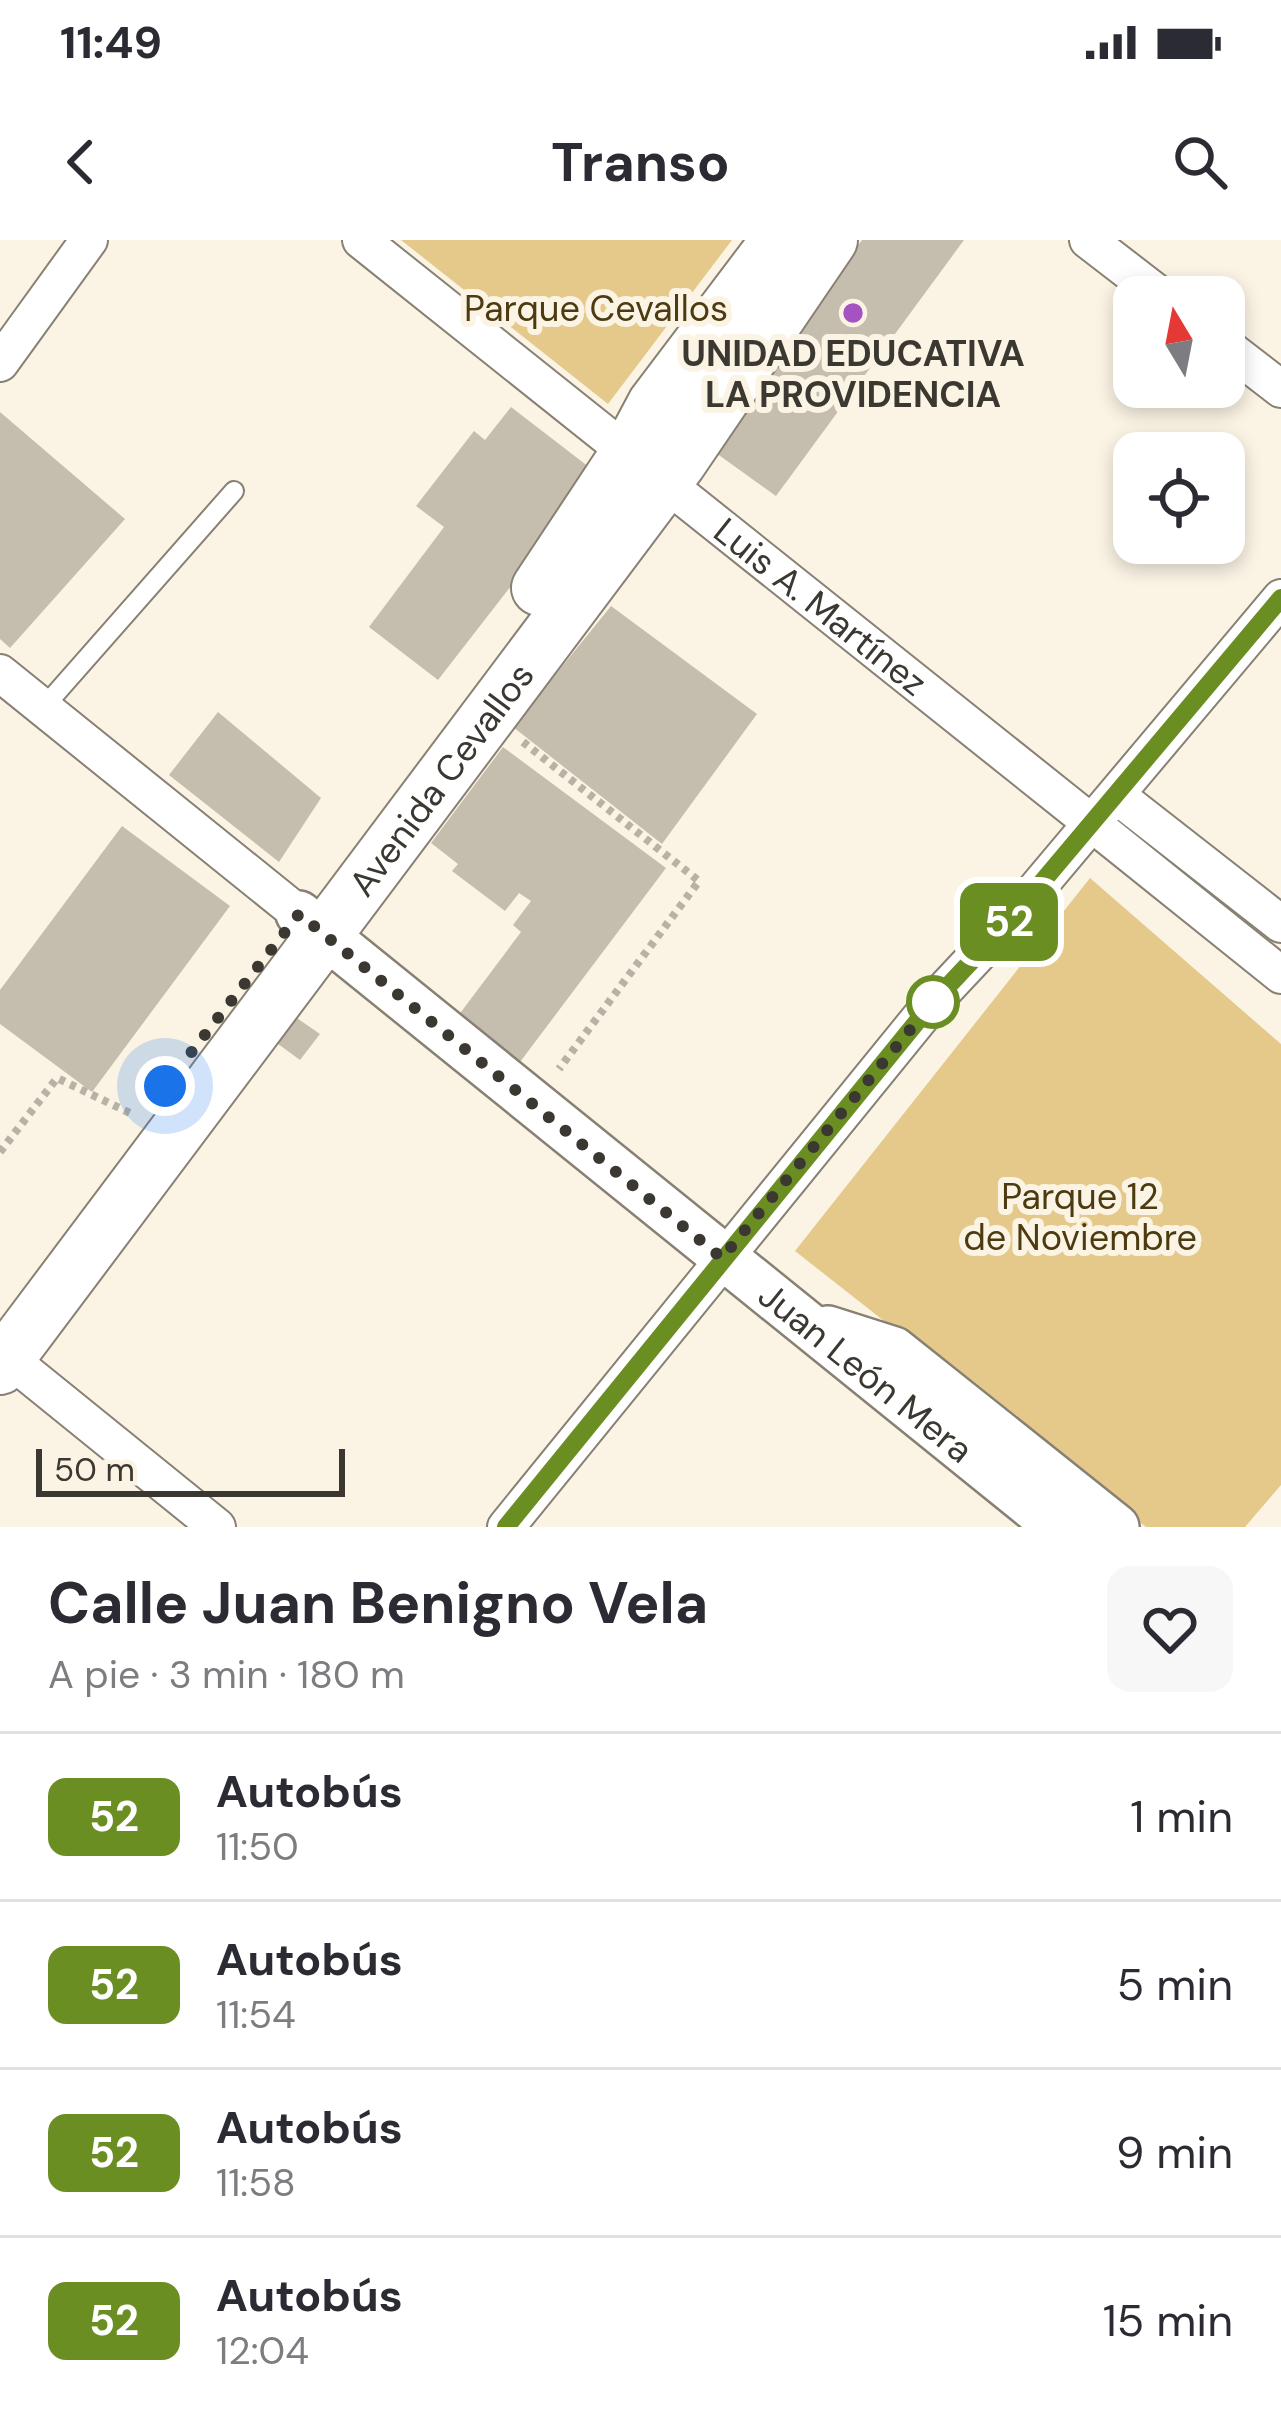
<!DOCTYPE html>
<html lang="es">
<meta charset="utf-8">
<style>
body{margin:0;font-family:"DM Sans",sans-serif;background:#f7f7f7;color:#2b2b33;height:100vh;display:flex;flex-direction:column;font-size:45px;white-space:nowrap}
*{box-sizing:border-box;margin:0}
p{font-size:39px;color:#7c7c81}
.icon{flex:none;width:66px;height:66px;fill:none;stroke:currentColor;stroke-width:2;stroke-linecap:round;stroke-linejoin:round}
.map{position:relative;height:1287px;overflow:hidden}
.panel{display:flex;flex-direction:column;background:#fff;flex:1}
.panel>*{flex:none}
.badge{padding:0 24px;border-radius:18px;font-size:42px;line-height:78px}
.needle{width:78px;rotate:350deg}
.tools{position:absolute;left:1113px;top:36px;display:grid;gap:24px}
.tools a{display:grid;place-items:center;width:132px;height:132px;border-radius:24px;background:#fff;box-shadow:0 6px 18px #0003;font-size:60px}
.scale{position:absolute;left:36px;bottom:30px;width:309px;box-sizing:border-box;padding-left:12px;border:6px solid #3b3832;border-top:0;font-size:33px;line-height:42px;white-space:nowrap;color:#3b3832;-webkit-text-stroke:9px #fbf4e5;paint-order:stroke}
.you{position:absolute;width:60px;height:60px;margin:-30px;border:9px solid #fff;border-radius:50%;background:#1a73e8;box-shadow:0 0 0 18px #1a73e833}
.map>.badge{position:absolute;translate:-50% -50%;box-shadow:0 0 0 6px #fff}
.round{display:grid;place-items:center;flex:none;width:126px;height:126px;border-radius:24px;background:#f7f7f7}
.head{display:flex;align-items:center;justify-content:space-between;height:204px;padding:0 48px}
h1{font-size:57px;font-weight:700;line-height:90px}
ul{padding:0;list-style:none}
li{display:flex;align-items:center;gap:36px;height:168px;padding:0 48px;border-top:3px solid #e1e1e2}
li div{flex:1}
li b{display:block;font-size:45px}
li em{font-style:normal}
li .badge{min-width:132px;font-weight:700;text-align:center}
.status{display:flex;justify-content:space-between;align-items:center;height:84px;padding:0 60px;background:#fff;direction:ltr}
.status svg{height:33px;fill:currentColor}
header{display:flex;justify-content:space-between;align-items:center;height:156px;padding:0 48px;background:#fff;font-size:54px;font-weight:700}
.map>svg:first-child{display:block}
.green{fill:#e4c98b}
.building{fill:#c5beaf}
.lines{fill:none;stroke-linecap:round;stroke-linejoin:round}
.service-casing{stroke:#888173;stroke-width:22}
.minor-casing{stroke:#888173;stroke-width:40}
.tertiary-casing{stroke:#888173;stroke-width:50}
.secondary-casing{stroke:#888173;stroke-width:58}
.path{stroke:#b8b2a6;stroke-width:8;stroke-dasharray:6 6;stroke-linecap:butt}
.service{stroke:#fff;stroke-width:18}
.minor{stroke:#fff;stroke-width:36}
.tertiary{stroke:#fff;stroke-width:45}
.secondary{stroke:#fff;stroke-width:54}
.line-casing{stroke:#fff;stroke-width:27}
.line{stroke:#6b8e23;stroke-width:18}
.walk{stroke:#3b3832;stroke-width:12;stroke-dasharray:0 21.6}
.poi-dot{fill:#a653c2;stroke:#fbf4e5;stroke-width:4.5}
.stop-dot{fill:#fff;stroke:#6b8e23;stroke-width:6}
.labels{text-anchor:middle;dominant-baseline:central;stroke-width:12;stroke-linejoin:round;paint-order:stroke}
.park-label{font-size:36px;fill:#4c3b10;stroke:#fbf4e5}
.poi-label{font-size:36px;font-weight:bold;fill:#3b3832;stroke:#fbf4e5}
.street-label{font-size:36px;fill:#3b3832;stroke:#fbf4e5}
</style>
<div class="status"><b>11:49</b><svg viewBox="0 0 49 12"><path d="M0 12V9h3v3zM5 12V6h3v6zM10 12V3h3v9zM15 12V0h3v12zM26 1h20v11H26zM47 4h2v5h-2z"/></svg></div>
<header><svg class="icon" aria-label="back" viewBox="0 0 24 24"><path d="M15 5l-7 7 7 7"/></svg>Transo<svg class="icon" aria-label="search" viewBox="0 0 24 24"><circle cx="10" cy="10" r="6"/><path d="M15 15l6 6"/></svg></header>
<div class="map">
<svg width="1281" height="1287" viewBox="0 0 1281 1287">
<rect width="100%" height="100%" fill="#fbf4e5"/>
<path class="green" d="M401,0H732L608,164Z
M1090,638L1281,804V1245L1245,1287H1146L795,1011Z"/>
<path class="building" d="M862,0H964L776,256L709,208Z
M511,167L598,234L438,440L369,387L444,287L416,266L474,191L485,200Z
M0,172L125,279L10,408L0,399Z
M611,366L757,474L662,604L513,487Z
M218,472L321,558L279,622L169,535Z
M503,507L666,628L517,826L455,780L521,692L513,685L531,661L519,653L505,671L452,631L458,624L431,603Z
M122,586L230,666L92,852L0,784V750Z
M278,765L320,794L300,820L259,790Z"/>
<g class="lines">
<defs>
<path id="service" d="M43,468L234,251"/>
<g id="minor">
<path id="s1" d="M361,0C668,244 975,489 1281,735"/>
<path d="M1088,0L1162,57"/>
<path d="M1224,105L1281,149"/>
<path d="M0,123L89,0"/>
<path d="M0,433L299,674"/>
<path d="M1116,555L1281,684"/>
<path d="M7,1117L217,1287"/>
<path d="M506,1287L933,762L1011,679L1281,358"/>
</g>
<g id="tertiary">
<path id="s2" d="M299,674L1058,1287"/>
<path d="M828,1089L894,1110L1116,1287"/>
</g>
<g id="secondary">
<path d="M539,348L631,209L655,164L779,0"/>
<path id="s3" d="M0,1127L679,222L830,0"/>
</g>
</defs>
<use href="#service" class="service-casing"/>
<use href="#minor" class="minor-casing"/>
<use href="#tertiary" class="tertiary-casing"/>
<use href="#secondary" class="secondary-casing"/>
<path class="path" d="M523,502L699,641L559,829
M0,912L57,838L134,875"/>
<use href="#service" class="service"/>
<use href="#minor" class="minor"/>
<use href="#tertiary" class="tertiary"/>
<use href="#secondary" class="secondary"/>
</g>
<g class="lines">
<defs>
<path id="line" d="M506,1287L933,762L1011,679L1281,358"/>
</defs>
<use href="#line" class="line-casing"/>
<use href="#line" class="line"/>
<path class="walk" d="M165,846L299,674L722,1018L933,762"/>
</g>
<circle class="poi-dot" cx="853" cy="73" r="12"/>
<circle class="stop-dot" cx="933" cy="762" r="24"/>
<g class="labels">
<g class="park-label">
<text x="596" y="68">Parque Cevallos</text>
<text x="1080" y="956">Parque 12<tspan x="1080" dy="41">de Noviembre</tspan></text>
</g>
<g class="poi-label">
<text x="853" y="113">UNIDAD EDUCATIVA<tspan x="853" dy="41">LA PROVIDENCIA</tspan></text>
</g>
<g class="street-label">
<text stroke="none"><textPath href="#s1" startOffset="588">Luis A. Martínez</textPath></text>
<text stroke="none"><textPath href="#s3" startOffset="735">Avenida Cevallos</textPath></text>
<text stroke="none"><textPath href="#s2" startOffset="729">Juan León Mera</textPath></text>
</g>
</g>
</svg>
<div class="tools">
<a><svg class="needle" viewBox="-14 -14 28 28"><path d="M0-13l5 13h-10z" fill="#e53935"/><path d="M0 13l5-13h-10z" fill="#7c7c81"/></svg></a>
<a><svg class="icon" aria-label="locate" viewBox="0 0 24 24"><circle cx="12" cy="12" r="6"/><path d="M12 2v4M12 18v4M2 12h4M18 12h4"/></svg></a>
</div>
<div class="scale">50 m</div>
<div class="you" style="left:165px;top:846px"></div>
<b class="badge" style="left:1009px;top:682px;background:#6b8e23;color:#fff">52</b>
</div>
<section class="panel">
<div class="head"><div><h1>Calle Juan Benigno Vela</h1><p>A pie · 3 min · 180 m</p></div><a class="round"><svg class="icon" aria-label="heart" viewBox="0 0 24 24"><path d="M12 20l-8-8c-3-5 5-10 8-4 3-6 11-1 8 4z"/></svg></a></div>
<ul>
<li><span class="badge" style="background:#6b8e23;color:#fff">52</span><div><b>Autobús</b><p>11:50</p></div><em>1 min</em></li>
<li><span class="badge" style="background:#6b8e23;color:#fff">52</span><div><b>Autobús</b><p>11:54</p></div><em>5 min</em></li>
<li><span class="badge" style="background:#6b8e23;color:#fff">52</span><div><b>Autobús</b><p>11:58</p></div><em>9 min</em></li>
<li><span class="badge" style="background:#6b8e23;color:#fff">52</span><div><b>Autobús</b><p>12:04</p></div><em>15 min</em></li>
</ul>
</section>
